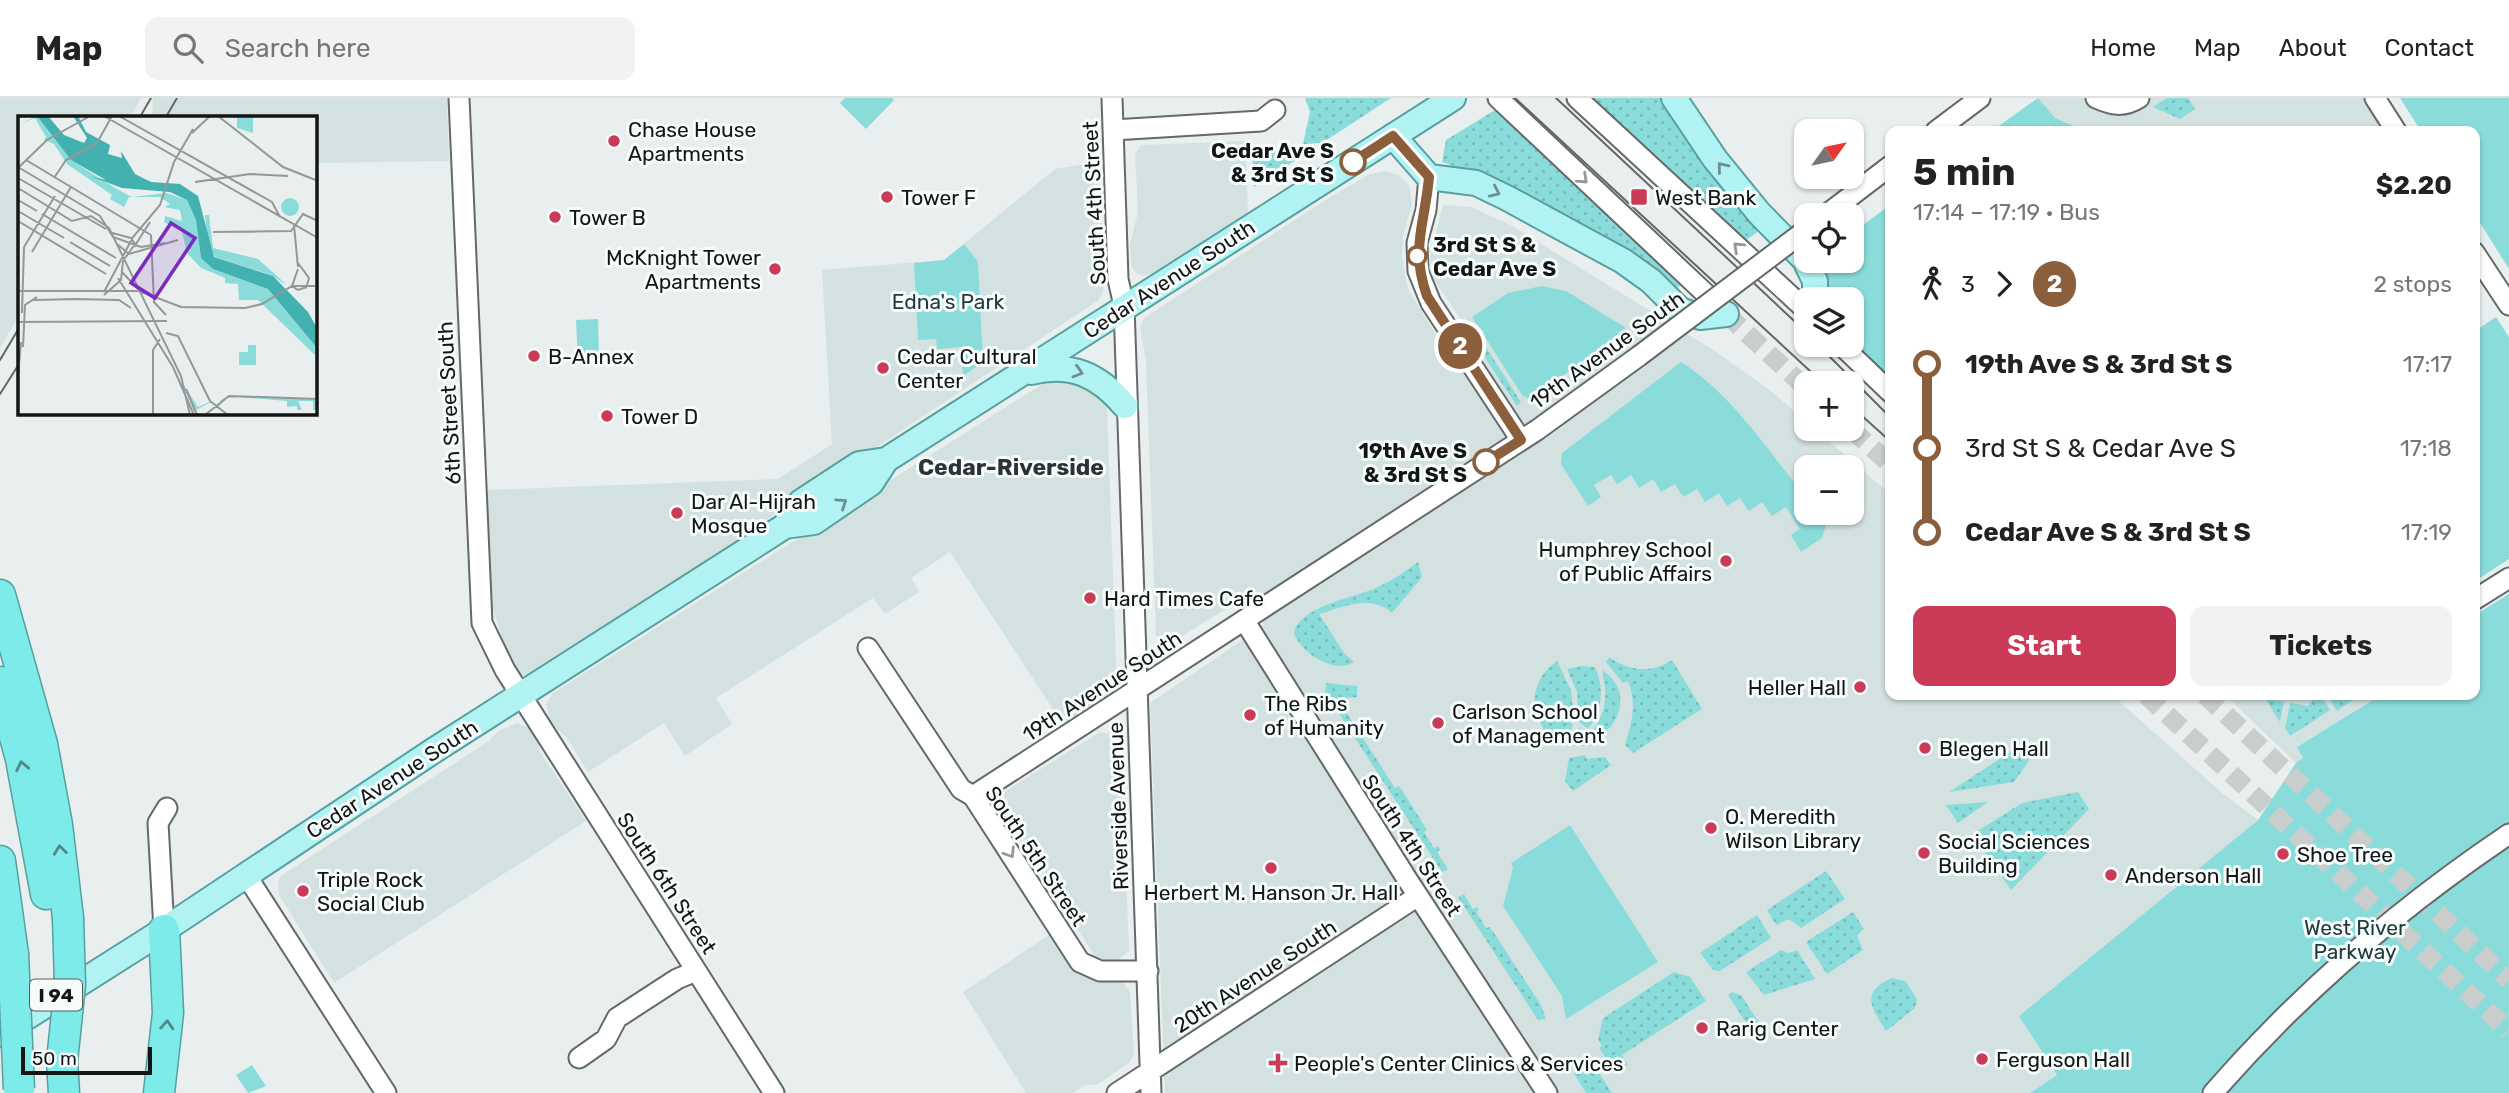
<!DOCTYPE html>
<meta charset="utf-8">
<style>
body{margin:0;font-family:Rubik,sans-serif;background:#f2f2f2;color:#222;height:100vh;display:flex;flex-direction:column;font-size:26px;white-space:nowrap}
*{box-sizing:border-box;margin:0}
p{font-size:23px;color:#767676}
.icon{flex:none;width:38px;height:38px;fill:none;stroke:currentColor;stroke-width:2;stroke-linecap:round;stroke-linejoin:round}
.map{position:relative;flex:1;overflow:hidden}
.side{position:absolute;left:1885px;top:28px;width:595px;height:574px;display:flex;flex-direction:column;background:#fff;border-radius:14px;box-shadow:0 2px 5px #0004}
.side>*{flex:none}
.badge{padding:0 14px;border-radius:23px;font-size:24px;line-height:46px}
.needle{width:46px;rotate:57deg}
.buttons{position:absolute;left:1794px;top:21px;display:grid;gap:14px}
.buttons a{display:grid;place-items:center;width:70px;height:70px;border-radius:14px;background:#fff;box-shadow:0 2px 5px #0004;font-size:35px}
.scale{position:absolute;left:21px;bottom:18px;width:131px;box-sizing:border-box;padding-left:7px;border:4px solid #141615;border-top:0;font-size:19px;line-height:24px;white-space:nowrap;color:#141615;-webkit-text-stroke:5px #f6fcfc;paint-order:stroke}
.map>.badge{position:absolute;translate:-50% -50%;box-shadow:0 0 0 4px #fff}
.legs{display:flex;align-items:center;gap:10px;height:77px;padding:0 28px;font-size:23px}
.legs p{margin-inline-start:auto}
.summary{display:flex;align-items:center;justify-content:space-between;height:119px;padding:0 28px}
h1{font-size:38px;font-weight:700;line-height:52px}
.button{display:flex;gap:14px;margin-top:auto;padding:14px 28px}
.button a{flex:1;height:80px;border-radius:14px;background:#cb3b57;color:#fff;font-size:28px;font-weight:700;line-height:80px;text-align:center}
.button a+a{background:#f2f2f2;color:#222}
ul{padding:0 28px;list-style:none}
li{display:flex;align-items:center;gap:24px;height:84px;font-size:26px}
li i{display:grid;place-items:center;width:10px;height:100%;margin:0 9px;background:currentColor}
li i::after{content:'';width:18px;height:18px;margin:-9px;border:5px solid;border-radius:50%;background:#fff}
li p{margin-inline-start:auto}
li:first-child i{background:linear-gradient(#0000 50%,currentColor 0)}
li:last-child i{background:linear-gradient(currentColor 50%,#0000 0)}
header{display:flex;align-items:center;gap:42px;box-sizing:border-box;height:98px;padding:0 35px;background:#fff;border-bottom:2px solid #e0e0e0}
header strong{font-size:33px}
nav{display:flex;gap:38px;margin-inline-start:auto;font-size:24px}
.search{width:490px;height:63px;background:#f2f2f2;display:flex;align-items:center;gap:18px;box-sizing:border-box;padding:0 24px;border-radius:14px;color:#767676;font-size:26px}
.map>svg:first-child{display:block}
.built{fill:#d3e2e1;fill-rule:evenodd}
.grass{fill:url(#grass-dots)}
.park{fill:#8adcda}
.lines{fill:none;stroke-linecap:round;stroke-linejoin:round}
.minor-tunnel{stroke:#c9cecd;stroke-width:19;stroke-dasharray:19 10;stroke-linecap:butt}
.minor-casing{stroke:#646969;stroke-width:23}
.major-casing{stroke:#58a09f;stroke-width:28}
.highway-casing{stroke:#58a09f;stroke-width:33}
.minor{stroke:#fff;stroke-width:19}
.major{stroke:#b0f3f2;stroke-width:24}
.highway{stroke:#7cebea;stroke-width:30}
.tram{stroke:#646766;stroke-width:2}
.minor-bridge-casing{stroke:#646969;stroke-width:23;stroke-linecap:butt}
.highway-bridge-casing{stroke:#58a09f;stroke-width:33;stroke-linecap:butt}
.minor-bridge{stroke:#fff;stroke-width:19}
.highway-bridge{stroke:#7cebea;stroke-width:30}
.oneway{stroke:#6a908f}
.oneway2{stroke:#959696}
.oneway3{stroke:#4d8b8a}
.line-1-casing{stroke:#fff;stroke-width:16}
.line-1{stroke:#8b5e3c;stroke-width:10}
.poi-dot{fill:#cb3b57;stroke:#f6fcfc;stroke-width:2.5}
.stop-1-dot{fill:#fff;stroke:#8b5e3c;stroke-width:3.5}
.labels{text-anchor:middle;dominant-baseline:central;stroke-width:6;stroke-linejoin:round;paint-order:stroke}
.shield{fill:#f6fcfc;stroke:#585b5a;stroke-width:2}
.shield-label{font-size:19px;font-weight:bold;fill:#141615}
.poi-label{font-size:21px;fill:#141615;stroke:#f6fcfc;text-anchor:start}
.stop-label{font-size:21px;font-weight:bold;fill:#141615;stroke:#f6fcfc;text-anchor:end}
.street-label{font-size:21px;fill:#141615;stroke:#f6fcfc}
.park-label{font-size:21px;fill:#223b3a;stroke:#f6fcfc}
.neighbourhood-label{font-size:23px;font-weight:bold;fill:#2e3232;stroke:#f6fcfc}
.inset-road{fill:none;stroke:#949897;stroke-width:2}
.view{fill:#7b2cbf;fill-opacity:0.15;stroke:#7b2cbf;stroke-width:3.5}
.inset-edge{fill:none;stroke:#141615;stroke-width:3.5}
</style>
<header>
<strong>Map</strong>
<div class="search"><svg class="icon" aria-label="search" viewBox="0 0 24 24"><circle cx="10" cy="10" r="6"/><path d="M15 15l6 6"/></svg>Search here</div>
<nav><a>Home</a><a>Map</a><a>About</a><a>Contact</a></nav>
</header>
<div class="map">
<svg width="2509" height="995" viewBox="0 0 2509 995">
<defs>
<pattern id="grass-dots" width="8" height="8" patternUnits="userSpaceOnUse" patternTransform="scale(1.75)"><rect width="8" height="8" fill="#8adcda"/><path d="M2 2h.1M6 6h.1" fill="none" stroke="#76bcba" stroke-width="1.8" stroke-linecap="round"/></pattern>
</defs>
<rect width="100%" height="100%" fill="#e9efee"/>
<path class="built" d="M0,0H141L131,19H19V217L0,250Z
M153,0H447L449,63L315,65V19H152Z
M2038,0H2375L2396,33H1992Z
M1245,43L1248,115L1154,174L1144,178L1136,175L1131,168L1130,146L1138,114L1135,56L1141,47Z
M1098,64L1105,187L1099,202L531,578L521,577L512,571L492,508L486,392L778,381L832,346L822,172L944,162L1055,71Z
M1387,73L1400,78L1409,87L1412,106L1403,139L1402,159L1406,182L1409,193L1437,238L1461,222L1433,180L1430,158L1443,107L1471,109L1509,126L1715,253L1772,294L1806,323V331H1815L1890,396V597H2112L2221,694L2258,722L2019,918L2057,977L2030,995H1165L1150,605L1264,527L1246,498L1173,544H1162L1156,537L1146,264L1140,229L1144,220L1327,101L1370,76ZM1806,369H1852V415H1806Z
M1057,277L1103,296L1107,309L1117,589L1064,628L950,454L911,480L919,494L885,516L873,500L716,600L732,626L685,658L664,625L588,674L567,640L551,626L546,606L553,595Z
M2225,597H2381L2297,649L2303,660L2296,665Z
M517,625L531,631L536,637L540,654L586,723L334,885L279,797L278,783L282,777L489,643L498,633Z
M1100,634L1116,637L1121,644L1129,853L1117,863L1109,865L1095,858L997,709L996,702L999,697Z
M1049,837L1073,870L1086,878L1120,881L1130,894L1134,956L1130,964L1097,987H1085L1073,995H1026L963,894Z"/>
<path class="grass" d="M1305,0H1391L1322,45L1303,46L1310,14Z
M1590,0H1661L1764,129L1744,144Z
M2167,0H2188L2195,11L2180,21L2153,9Z
M1495,12L1681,187L1670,195L1476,76L1442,64L1446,42Z
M1313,51L1254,89L1252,55Z
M1468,221L1521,304L1517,308L1466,231Z
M1418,464L1422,479L1392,515C1371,496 1343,509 1319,516L1344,555L1354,564C1334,577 1302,555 1294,536C1297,509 1356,499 1376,490C1391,483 1405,474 1418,464Z
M1609,559C1629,573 1651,576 1672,562L1702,611L1633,655L1625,647C1632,623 1637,607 1628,583L1623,585L1606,564Z
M1557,563L1571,592L1574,620L1551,611L1534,610C1534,590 1540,575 1557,563Z
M1580,568L1595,569C1605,590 1602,613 1588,631L1579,624L1577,594L1567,571Z
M1602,572C1631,590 1623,625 1597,640L1591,634C1608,614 1607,596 1602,572Z
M1326,585L1357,588V599L1338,601L1395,690L1399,688L1402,692L1427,732L1424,734L1434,750L1438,748L1440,751L1437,754L1448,771L1442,774L1325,594Z
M2310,597H2320L2330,612L2290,638L2285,630L2290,605L2308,608L2312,603Z
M2327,597H2355L2354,601L2337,613Z
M2265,600L2284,604L2280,624Z
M1536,616L1558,619L1573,626L1567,647L1544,632Z
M1579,629L1594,645L1593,648H1573Z
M2021,647L2030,661L2014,684L1949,694Z
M1585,657L1587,661L1605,659L1611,667L1573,693L1565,684L1569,660Z
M2078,694L2089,711L2011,792L1973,736L2022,705Z
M1988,704L1958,725L1946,707Z
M1826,773L1845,801L1801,830L1789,821L1776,827L1767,812Z
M1464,796L1473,811L1477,809L1479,812L1476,814L1486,830L1490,829L1541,907L1546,921L1538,922L1458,799Z
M1853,814L1864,831L1857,837L1863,852L1827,876L1806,844Z
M1757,817L1771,840L1720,873L1713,872L1700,855Z
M1781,852L1789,855L1797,852L1815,881L1764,897L1746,874Z
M1674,874L1690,879L1706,903L1622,957L1628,967L1615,974L1599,950L1602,948L1598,941L1603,920Z
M1892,880L1905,883L1917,901L1915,910L1886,933C1872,911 1859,894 1892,880Z
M1732,894L1741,897L1767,937L1758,943L1728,897Z
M1586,959H1589L1612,995H1586L1574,976L1577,965Z"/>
<path class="park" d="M845,0H892L894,2L866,31L840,5Z
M2038,0L2055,20L2085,33H1992Z
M2400,0H2509V171L2475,117L2474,33H2421Z
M1890,107V280L1852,246V201H1826L1814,163H1852V135Z
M964,146L978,164L983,264L963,278L961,249L937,251L936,241L918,242L914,165L944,162Z
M1542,188L1566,193L1626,230L1531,302L1522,297L1472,219L1508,195Z
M2496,219L2509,239V461L2475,483V233Z
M598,221L599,260L578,261L576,222Z
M1681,264C1732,296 1768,353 1806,399V415L1821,417L1826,427L1822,440L1801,454L1791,437L1800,431L1786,409L1772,418L1762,404L1749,413L1740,400L1727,408L1719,395L1705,404L1697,391L1683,399L1675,386L1661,394L1653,381L1639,390L1631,377L1617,386L1611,377L1594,387L1601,399L1588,408L1561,366L1562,355Z
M2509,496V995H2030L2057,977L2019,918L2258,722L2296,665L2303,660L2297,649L2381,597H2474L2475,517Z
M1570,727L1658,864L1566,921L1562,898L1503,808L1513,770L1511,765Z
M252,967L266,988L248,995L236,977Z"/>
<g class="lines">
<path class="minor-tunnel" d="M1726,216L1806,290
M1851,331L1890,366
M2146,597L2509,933
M2205,597L2509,882"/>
<defs>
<path id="minor" d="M459,0L482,525L505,572L774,995
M1112,0L1118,181L1124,208L1151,995
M1498,0L1724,213
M1577,0L1806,212
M2096,0C2112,7 2123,10 2139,0
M2375,0L2396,33
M1113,32L1261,23L1275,12
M1936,33L1980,0
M1429,79L1426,112L1417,145L1418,173L1431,205L1521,342
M1826,117L1890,68
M2474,154L2509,207
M1841,247L1890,294
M2474,502L2509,480
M1244,522L1407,781L1547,995
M868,550L961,691L973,698L1080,864L1100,873H1148
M973,698L1537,332L1639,258
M246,777L386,995
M164,832L158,725L167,710
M579,960L606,941L617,920L677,881L696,873
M1117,995L1418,798
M2213,995C2300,895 2399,810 2509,736"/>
<path id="major" d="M1674,0L1715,61L1759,115L1805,162L1815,183V201
M1393,38L1429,79L1476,85L1507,100L1623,163L1651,183L1680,212L1700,219L1726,216
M1031,274C1071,264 1099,277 1125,308
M785,428L814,424L871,385L886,362L1453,0
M0,936L164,832L433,653L785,428L801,404L859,366L886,362"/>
<path id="highway" d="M0,497L42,646L57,727L68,820
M0,584L21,661L46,796
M0,763L13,856
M62,963L64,995
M159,995L168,915L164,832"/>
</defs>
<use href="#minor" class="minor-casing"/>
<use href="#major" class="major-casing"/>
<use href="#highway" class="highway-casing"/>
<use href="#minor" class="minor"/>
<use href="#major" class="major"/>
<use href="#highway" class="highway"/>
<path class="tram" d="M1515,0L1823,285
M1556,0L1806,234
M140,19L151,0
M166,19L177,0
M1818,247L1890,319
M0,262L19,230
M0,296L19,266
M1852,309L1890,343"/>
<defs>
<path id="minor-bridge" d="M1639,258L1806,132"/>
<path id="highway-bridge" d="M13,856L19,991
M62,963L70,887L68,820"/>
</defs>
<use href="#minor-bridge" class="minor-bridge-casing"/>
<use href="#highway-bridge" class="highway-bridge-casing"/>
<use href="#minor-bridge" class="minor-bridge"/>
<use href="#highway-bridge" class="highway-bridge"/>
</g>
<defs><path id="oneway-chevron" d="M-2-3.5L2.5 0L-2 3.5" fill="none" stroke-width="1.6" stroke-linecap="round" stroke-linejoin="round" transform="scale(1.75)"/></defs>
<g class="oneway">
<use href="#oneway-chevron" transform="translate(1722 69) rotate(-129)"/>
<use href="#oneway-chevron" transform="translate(1495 94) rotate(25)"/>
<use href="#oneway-chevron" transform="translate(1078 274) rotate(17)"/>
<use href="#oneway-chevron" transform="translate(842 405) rotate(-34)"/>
</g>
<g class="oneway2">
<use href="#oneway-chevron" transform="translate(1583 81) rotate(43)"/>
<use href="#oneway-chevron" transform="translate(1738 149) rotate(-137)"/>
<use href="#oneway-chevron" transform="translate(1010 755) rotate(58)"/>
</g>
<g class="oneway3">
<use href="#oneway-chevron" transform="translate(22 668) rotate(-102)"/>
<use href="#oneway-chevron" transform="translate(60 752) rotate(-97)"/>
<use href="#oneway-chevron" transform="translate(167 927) rotate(-86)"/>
</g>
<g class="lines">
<defs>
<path id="line-1" d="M1353,64L1393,38L1429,79C1425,126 1410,150 1427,198L1521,342L1486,364"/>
</defs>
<use href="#line-1" class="line-1-casing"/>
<use href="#line-1" class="line-1"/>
</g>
<g class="poi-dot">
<circle cx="614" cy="43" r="7"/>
<circle cx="887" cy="99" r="7"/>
<rect x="1630" y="90" width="18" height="18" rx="3.5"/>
<circle cx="555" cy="119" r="7"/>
<circle cx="775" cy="171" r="7"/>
<circle cx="534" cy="258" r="7"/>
<circle cx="883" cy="270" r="7"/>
<circle cx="607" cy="318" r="7"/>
<circle cx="677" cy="415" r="7"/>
<circle cx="1726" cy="463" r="7"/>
<circle cx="1090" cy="500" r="7"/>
<circle cx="1860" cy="589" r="7"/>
<circle cx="1250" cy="617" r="7"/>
<circle cx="1438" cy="625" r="7"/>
<circle cx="1925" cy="650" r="7"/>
<circle cx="1711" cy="730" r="7"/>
<circle cx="1924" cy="755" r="7"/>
<circle cx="2283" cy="756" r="7"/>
<circle cx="1271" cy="770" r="7"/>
<circle cx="2111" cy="777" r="7"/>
<circle cx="303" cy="793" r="7"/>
<circle cx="1702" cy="930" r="7"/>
<circle cx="1982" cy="961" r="7"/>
<path d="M1274.5 954.5h7v7h7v7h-7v7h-7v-7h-7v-7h7z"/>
</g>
<g class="stop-1-dot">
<circle cx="1353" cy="64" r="12"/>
<circle cx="1417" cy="158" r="9"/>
<circle cx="1486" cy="364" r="12"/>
</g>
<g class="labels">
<rect class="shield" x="30" y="881.5" width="52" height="31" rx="5"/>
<g class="shield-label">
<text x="56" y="897">I 94</text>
</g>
<g class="poi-label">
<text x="628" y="31">Chase House<tspan x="628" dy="24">Apartments</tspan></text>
<text x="901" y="99">Tower F</text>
<text x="1655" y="99">West Bank</text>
<text x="569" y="119">Tower B</text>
<text x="761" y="159" text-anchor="end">McKnight Tower<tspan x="761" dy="24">Apartments</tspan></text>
<text x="548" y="258">B-Annex</text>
<text x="897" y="258">Cedar Cultural<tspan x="897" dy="24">Center</tspan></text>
<text x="621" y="318">Tower D</text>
<text x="691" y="403">Dar Al-Hijrah<tspan x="691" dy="24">Mosque</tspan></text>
<text x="1712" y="451" text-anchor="end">Humphrey School<tspan x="1712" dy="24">of Public Affairs</tspan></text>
<text x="1104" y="500">Hard Times Cafe</text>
<text x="1846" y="589" text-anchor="end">Heller Hall</text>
<text x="1264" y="605">The Ribs<tspan x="1264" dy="24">of Humanity</tspan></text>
<text x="1452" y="613">Carlson School<tspan x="1452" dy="24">of Management</tspan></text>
<text x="1939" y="650">Blegen Hall</text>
<text x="1725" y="718">O. Meredith<tspan x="1725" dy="24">Wilson Library</tspan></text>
<text x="1938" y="743">Social Sciences<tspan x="1938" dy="24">Building</tspan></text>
<text x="2297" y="756">Shoe Tree</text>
<text x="2125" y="777">Anderson Hall</text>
<text x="317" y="781">Triple Rock<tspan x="317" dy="24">Social Club</tspan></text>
<text x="1271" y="794" text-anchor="middle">Herbert M. Hanson Jr. Hall</text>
<text x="1716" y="930">Rarig Center</text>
<text x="1996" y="961">Ferguson Hall</text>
<text x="1294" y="965">People's Center Clinics &amp; Services</text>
</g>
<g class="stop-label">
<text x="1334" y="52">Cedar Ave S<tspan x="1334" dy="24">&amp; 3rd St S</tspan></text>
<text x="1433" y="146" text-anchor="start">3rd St S &amp;<tspan x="1433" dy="24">Cedar Ave S</tspan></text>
<text x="1467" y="352">19th Ave S<tspan x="1467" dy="24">&amp; 3rd St S</tspan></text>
</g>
<g class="street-label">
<text transform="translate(1094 105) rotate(-93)">South 4th Street</text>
<text transform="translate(1169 181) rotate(-33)">Cedar Avenue South</text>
<text transform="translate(1607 252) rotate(-36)">19th Avenue South</text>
<text transform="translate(449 305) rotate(-93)">6th Street South</text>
<text transform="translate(1102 588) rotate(-33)">19th Avenue South</text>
<text transform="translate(392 681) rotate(-33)">Cedar Avenue South</text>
<text transform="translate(1118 708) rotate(-92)">Riverside Avenue</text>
<text transform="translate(1412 747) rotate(57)">South 4th Street</text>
<text transform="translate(1036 758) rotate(56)">South 5th Street</text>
<text transform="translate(667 785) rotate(57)">South 6th Street</text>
<text transform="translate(1255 878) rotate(-33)">20th Avenue South</text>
</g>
<g class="park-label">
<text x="948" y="203">Edna's Park</text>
<text x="2355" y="829">West River<tspan x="2355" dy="24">Parkway</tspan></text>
</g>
<g class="neighbourhood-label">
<text x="1011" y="369">Cedar-Riverside</text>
</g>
</g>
<g transform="translate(18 18)">
<rect width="299" height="299" fill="#e9efee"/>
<path d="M19,0L53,44L97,72L114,81L149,77L169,84L178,104L183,142L195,153L250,173L299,232V241L240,184H221L220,168L207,167V162L183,152L169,137L164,116L146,106L147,100L164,105L162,94L146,91L152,88L142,81H111L106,91L92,83L94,79L49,48L36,28L26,24L28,21L17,2L0,9ZM219,0H235V17L219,12ZM263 91a9 9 0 1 1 18 0a9 9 0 1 1-18 0ZM187,99H191L195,132L240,143L270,170L253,159L197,141L190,130ZM230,229H238V249H221V236H230ZM164,266L180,291L193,285L199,290L203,284L209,281L239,280L299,284V294H295V285H280L284,294H279V290L269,291V285L220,281L209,282L200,291L193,286L176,295Z" fill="#8adcda"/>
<path d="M19,0H30L46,19L66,27L69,22L55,0H60L68,16L92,29L90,38L104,42L103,35L117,58L133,66L162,68L180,80L196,141L255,160L290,196L299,212V232L250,173L195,153L183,142L178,104L169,84L152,76L104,72L72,60L88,64L53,44Z" fill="#42b1af"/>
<path class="inset-road" d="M86,0L300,122M101,0L254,86L262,101M200,0L265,51L300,65M174,17L192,0M8,44L133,119M0,51L82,100L95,121L123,131M0,52L29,24L72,0M0,62L88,113M36,62L48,44L79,27L94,0M177,66L232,58L270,60M0,72L54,105L73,100L91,112L163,260L172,299M0,84L19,95M0,95L46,122M24,98L98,142M0,105L88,158M276,109L280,151M195,116L273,115L285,98L300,105M133,119L136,186L148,199M52,126L92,150M99,128L111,138L160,124M6,131L37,80M116,131L132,106M123,131L147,127M14,136L53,71M280,147L291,162L289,169M280,153L274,170L280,174L289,171M103,155L121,174M100,162L155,251L176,299M0,175H121L163,191L227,192L244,188L274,170H297M86,176L115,121L142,89L156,46L175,13M86,179L103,164L105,145L117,128L113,122L91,116M57,183L101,184L113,192M16,184L58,183M4,197L6,131M0,206L149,205M148,217L160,220L192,285L210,299M5,231L7,189L19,181M0,261L3,226M168,273L179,299M135,299V234L142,223M187,299L211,280L300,283"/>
<path class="view" d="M153,107L177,122L137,182L113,167Z"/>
<rect width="299" height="299" class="inset-edge"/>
</g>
</svg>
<div class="buttons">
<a><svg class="needle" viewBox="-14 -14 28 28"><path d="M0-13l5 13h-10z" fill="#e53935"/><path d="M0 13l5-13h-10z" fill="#767676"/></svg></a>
<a><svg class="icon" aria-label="locate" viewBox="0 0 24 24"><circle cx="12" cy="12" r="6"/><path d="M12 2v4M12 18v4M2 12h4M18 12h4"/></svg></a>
<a><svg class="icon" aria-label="layers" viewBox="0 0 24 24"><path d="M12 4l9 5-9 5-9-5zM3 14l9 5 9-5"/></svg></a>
<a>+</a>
<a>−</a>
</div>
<div class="scale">50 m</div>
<b class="badge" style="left:1460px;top:248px;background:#8b5e3c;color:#fff">2</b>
<section class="side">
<div class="summary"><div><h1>5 min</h1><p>17:14 – 17:19 · Bus</p></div><b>$2.20</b></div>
<div class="legs"><svg class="icon" aria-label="walk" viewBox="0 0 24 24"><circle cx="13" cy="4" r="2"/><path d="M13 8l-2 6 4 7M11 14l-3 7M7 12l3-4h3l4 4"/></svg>3<svg class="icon" aria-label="forward" viewBox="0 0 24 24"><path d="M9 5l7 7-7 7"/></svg><b class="badge" style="background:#8b5e3c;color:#fff">2</b><p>2 stops</p></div>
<ul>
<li><i style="color:#8b5e3c"></i><b>19th Ave S &amp; 3rd St S</b><p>17:17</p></li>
<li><i style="color:#8b5e3c"></i><span>3rd St S &amp; Cedar Ave S</span><p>17:18</p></li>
<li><i style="color:#8b5e3c"></i><b>Cedar Ave S &amp; 3rd St S</b><p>17:19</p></li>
</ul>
<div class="button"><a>Start</a><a>Tickets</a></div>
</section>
</div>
